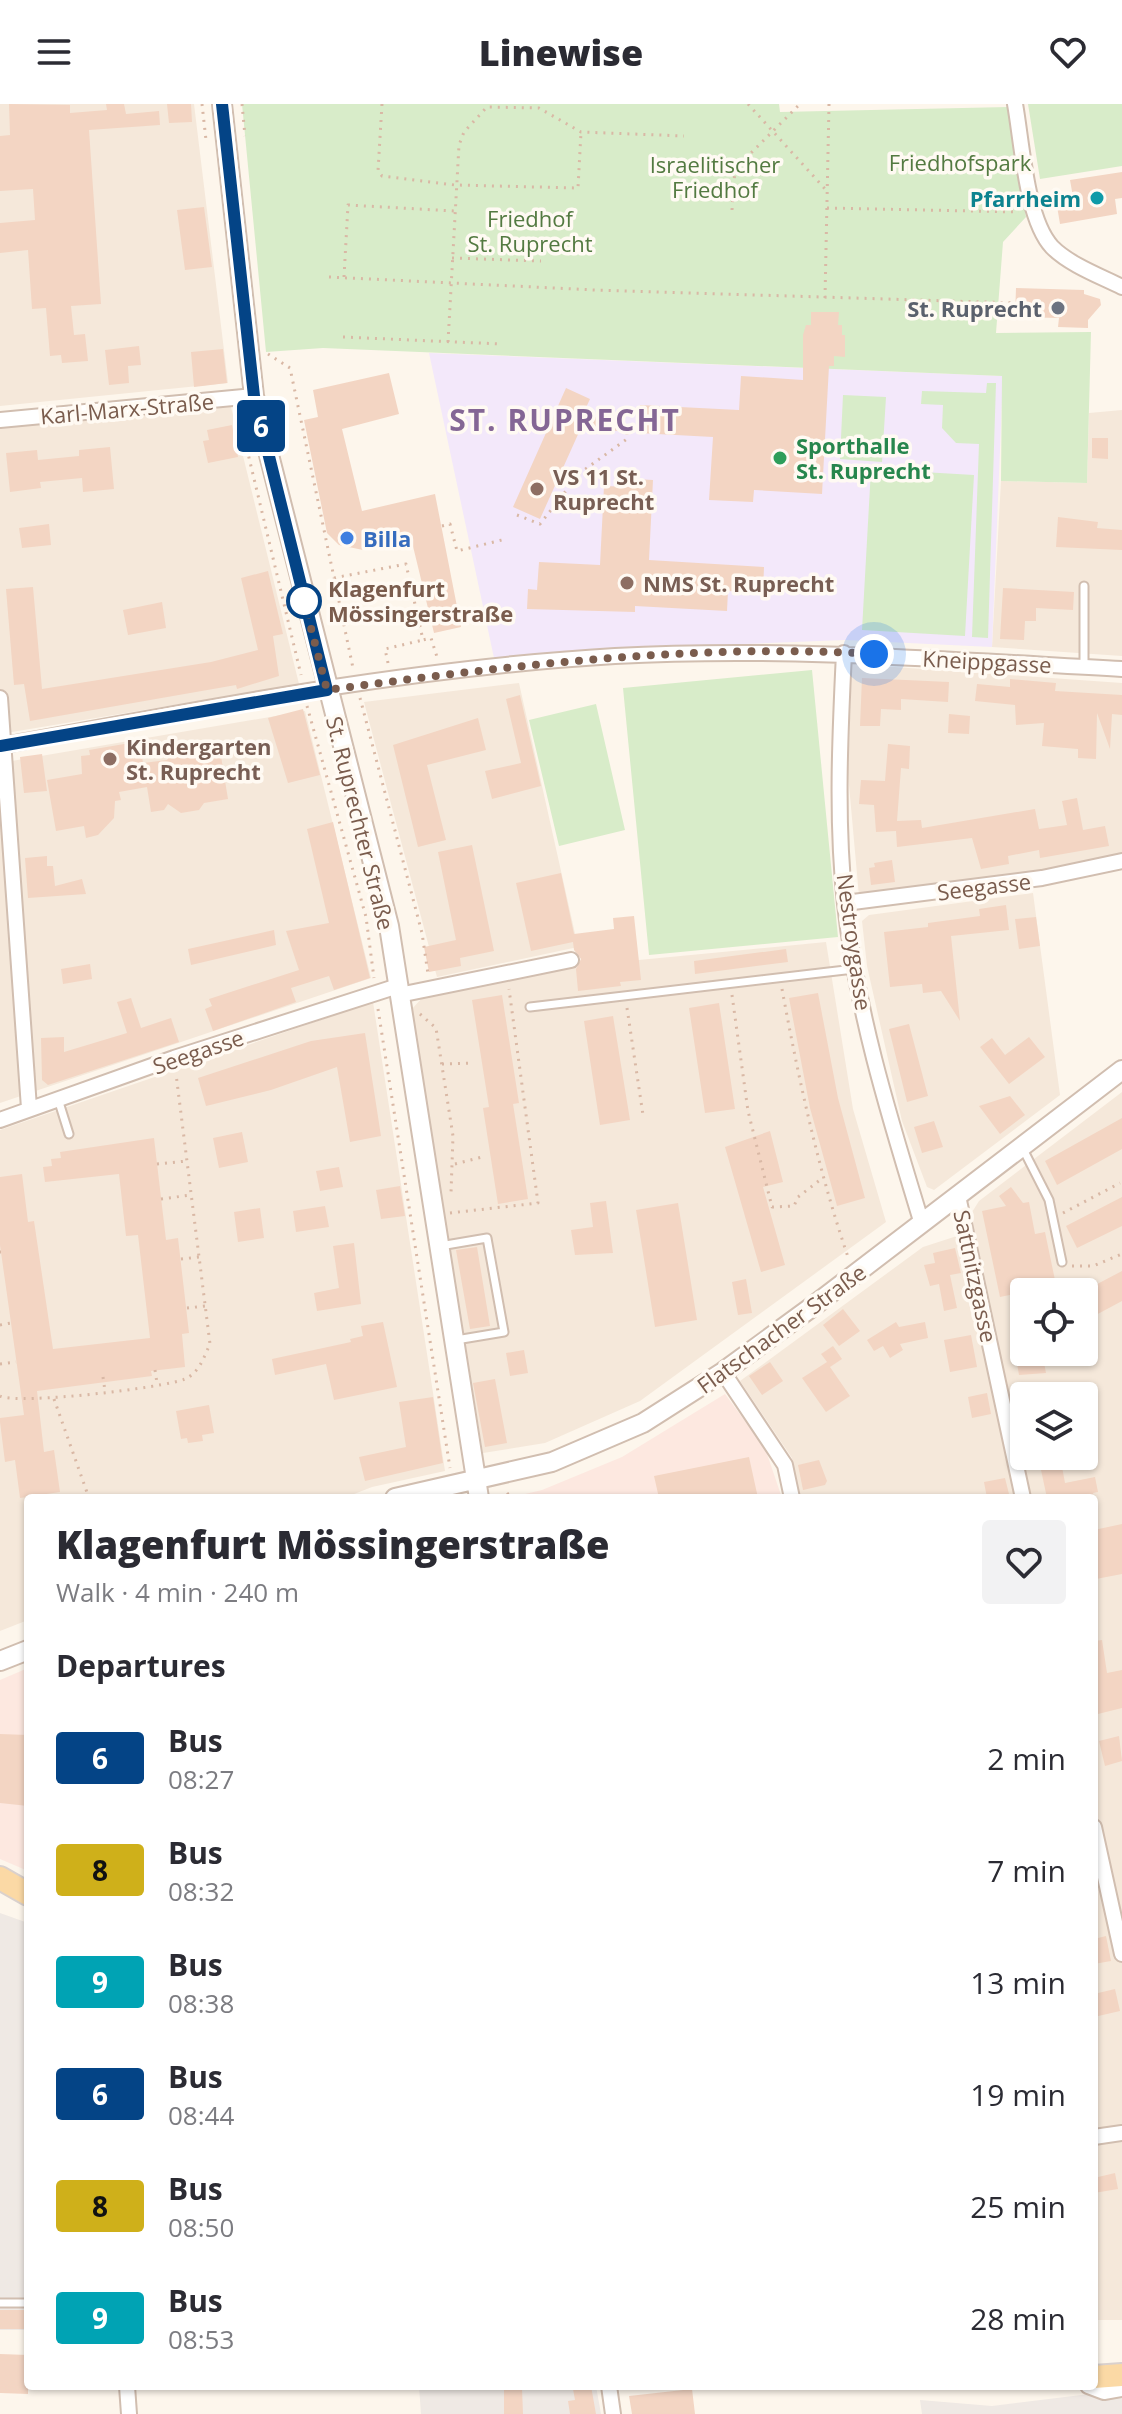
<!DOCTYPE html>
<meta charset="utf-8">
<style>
body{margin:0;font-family:"Open Sans",sans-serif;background:#f2f2f3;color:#2b2b33;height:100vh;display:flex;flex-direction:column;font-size:30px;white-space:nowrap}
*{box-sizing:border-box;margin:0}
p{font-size:26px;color:#7c7c81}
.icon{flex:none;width:44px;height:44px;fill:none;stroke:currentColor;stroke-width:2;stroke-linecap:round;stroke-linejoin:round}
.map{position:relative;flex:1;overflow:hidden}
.sheet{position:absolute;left:24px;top:1390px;width:1074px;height:896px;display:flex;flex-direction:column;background:#fff;border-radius:8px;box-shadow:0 2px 6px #0004}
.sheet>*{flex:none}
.badge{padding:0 16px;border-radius:6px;font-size:28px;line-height:52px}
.fabs{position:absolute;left:1010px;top:1174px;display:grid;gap:16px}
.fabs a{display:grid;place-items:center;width:88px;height:88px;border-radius:8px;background:#fff;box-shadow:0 2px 6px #0004;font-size:40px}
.you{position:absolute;width:40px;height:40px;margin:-20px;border:6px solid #fff;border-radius:50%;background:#1a73e8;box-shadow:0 0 0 12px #1a73e833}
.map>.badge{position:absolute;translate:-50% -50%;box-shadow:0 0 0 4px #fff}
h2{padding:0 32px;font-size:30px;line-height:72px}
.round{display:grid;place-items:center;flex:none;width:84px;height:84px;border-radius:8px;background:#f2f2f3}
.overview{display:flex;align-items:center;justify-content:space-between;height:136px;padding:0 32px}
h1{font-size:38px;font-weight:800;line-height:60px}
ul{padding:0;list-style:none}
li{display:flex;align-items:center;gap:24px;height:112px;padding:0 32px}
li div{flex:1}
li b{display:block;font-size:30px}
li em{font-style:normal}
li .badge{min-width:88px;font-weight:700;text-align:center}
header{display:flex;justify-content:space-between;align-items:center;height:104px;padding:0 32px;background:#fff;font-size:36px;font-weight:800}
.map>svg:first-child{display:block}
.residential{fill:#f5e8da;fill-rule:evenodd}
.commercial{fill:#fde8e0}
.industrial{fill:#efe9e4}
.education{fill:#f3e8fa}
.green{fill:#d8ecc9}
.building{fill:#f3d5c3}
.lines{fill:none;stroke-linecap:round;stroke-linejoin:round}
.service-casing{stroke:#d1beb0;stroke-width:11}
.minor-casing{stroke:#d1beb0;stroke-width:18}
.tertiary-casing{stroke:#d1beb0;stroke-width:22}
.primary-casing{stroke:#dad1cd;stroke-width:26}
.path{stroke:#d9b8a5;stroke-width:3;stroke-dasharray:2 6;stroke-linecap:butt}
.service{stroke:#fff;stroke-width:7}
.minor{stroke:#fff;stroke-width:14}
.tertiary{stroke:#fff;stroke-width:18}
.primary{stroke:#fbd9a5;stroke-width:22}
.line-casing{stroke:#fff;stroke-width:18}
.line{stroke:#044486;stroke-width:12}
.walk{stroke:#7a5c4d;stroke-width:8;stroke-dasharray:0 14.4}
.culture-dot{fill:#0f9aa8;stroke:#fffaf3;stroke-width:3}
.worship-dot{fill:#6b7280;stroke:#fffaf3;stroke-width:3}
.leisure-dot{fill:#2e9e5b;stroke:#fffaf3;stroke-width:3}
.education-dot{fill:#8d6e63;stroke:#fffaf3;stroke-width:3}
.shop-dot{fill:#3f7fe0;stroke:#fffaf3;stroke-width:3}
.stop-dot{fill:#fff;stroke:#044486;stroke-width:4}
.labels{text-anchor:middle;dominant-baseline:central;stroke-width:7;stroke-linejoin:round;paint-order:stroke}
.park-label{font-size:22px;fill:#537a41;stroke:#fffaf3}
.culture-label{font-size:22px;font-weight:bold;fill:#0d838f;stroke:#fffaf3;text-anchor:end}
.worship-label{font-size:22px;font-weight:bold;fill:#5b616d;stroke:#fffaf3;text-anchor:end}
.street-label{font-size:22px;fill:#7a5c4d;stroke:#fffaf3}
.leisure-label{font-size:22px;font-weight:bold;fill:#27864d;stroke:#fffaf3;text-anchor:start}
.education-label{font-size:22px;font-weight:bold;fill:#785e54;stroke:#fffaf3;text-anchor:start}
.shop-label{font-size:22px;font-weight:bold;fill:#366cbe;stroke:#fffaf3;text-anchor:start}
.stop-label{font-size:22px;font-weight:bold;fill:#7a5c4d;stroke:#fffaf3;text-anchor:start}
.district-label{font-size:30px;font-weight:bold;letter-spacing:2px;fill:#846695;stroke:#fffaf3}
</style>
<header><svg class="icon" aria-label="menu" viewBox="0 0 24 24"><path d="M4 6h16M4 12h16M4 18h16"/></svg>Linewise<svg class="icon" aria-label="heart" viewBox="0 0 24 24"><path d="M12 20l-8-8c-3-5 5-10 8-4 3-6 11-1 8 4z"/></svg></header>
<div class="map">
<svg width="1122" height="2310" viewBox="0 0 1122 2310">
<rect width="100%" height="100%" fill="#fdf6ec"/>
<path class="residential" d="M0,0H194L228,279L0,302Z
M231,303L299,580L0,630V323Z
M1122,306V552L992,543L1001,377L1087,379L1089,309Z
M852,560L1122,579V751L1033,768L859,792L848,670Z
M519,579L578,843L437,873L364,598Z
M305,607L371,874L0,999V659Z
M1033,789L1060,991L934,1086L927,1083L902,1017L867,862L862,817L869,811Z
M826,838L853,1005L886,1118L640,1297L545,1339L483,1349L411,906L423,893L576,862Z
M373,898L445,1367L372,1383L344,1394H28V1516L0,1527V1026Z
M1122,988V2216H1094V1394H800L792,1354L740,1277L923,1143L957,1132L979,1097ZM1024,1188H1084V1248H1024ZM1024,1292H1084V1352H1024Z"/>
<path class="commercial" d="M725,1290L765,1344L782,1394H508L542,1386L622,1353Z
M28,1564V1767L0,1755V1576Z"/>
<path class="industrial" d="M0,1809L28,1819V2226H0Z
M419,2282H596L601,2310H421Z
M1122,2286V2310H922L920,2296L992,2302Z"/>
<path class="education" d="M429,249L1003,272L992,543L845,536L570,547L494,554Z"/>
<path class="green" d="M242,0H779L780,8L1008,3L1026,113L1003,138L996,229L1091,228L1087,379L1001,377L1002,272L323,244L266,248Z
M1028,0H1122V62L1040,75Z
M987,279H996L988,534L972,533L979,340L956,339L942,324L943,301L921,300L922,287L986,289Z
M843,291L886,293L882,358L840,355Z
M871,365L974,371L965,532L862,526Z
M812,566L838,833L649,851L623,584Z
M596,600L625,726L559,742L529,616Z"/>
<path class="building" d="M9,0L70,1V9L107,6L106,0H124L126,10L159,7L160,21L89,26L101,200L71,202L74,231L85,230L88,257L62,259L61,251L50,252L46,204L32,205L28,146L0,149V119L35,116L33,85L0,87V32L10,31Z
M167,0H191L192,18L169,19Z
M1122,68V94L1115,95L1117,110L1060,120L1056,96L1073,93L1070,76Z
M204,103L212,163L185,166L177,106Z
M1016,184L1084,186V190L1100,195L1101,201L1088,216V224L1058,223L1059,214L1015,213Z
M811,208H839L838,221H842V231H845V253L834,252V262H829L822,390L754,386L753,398L709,396L713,333L638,329L640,301L739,306L741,272L803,276V231L806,221H811Z
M139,242L141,261L128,262L129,279L109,281L105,246Z
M223,245L227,279L194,283L191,248Z
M389,269L399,310L342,325L362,407L435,390L461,523L434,529L411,434L363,446L339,441L327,429L304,316L318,313L313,286Z
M566,284L590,295L584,308L627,327L580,326L540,415L513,403Z
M232,321L238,353L208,359L203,337L209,336L207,326Z
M1092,334H1108V355L1092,354Z
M110,343L114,385L83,388L82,374L40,378L41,384L10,388L6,349L37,346L38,356L79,352V346Z
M635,375L653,376L649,456L764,463L763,489L728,487L727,507L635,502V508L527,505L528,485L537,486L539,458L600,461L604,382L634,383Z
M1058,413L1098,418L1097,424L1122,426V446L1056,443Z
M49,420L51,441L22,444L19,424Z
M268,467L283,530L273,532L279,572L237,585L236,581L30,617L24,580L14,581L6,485L33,483L42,585L211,558L258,546L241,474Z
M1003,484L1074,488L1073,506L1036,504V517H1025L1024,536L1000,535Z
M162,498L166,524L128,531L123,506Z
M862,574L949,578L948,598L901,595V606L881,605L880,622H860Z
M1010,575L1056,579L1055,587L1122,591V611L1112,610L1110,645L1097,609L1096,655L1078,654V645L1042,642L1044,619L1016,621L1015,601L975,597L977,580L1010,583Z
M520,591L541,682L492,695L485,667L521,659L506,595Z
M303,605L320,671L288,679L268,614Z
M949,610L970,612L969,630L948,629Z
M478,614L486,646L427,661L446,736L418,743L393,641Z
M130,639L133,655L142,653L143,659L167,656L172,649L220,646L228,695L204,699L199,706L181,709L168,700L164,706L151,708L147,683L119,688L121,696L115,697L114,714L98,731L86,734L84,722L56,727L47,676L82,670L81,652L90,651L89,646Z
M888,640L910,642L909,665L901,664L897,717L921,716L922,724L1035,705L1039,725L1067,721L1062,697L1077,694L1083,726L1105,722L1109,742L1040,754L1039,746L1008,752L1009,760L981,765L972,734L897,743L896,727L876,728L874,701L859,700L861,676L885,677Z
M42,650L47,687L24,689L20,653Z
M333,718L370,874L334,886L329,872L291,884L296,898L213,927L205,905L212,902L209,895L299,866L286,827L329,819L307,725Z
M472,741L494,847L460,854L461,862L429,868L424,843L456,836L438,748Z
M47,752V762H53L55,782L82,775L86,790L28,794L25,754Z
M892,756L895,778L871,781L869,764L875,763L874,759Z
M561,769L574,830L614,825L613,814L634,812L641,876L620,878L621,882L578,887L576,865L581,855L574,846L573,838L531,847L516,779Z
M1006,801L1009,826L951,832L960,917L941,887L923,889L922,880L890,883L884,828L928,823V819L980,812L979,805Z
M1036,813L1040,842L1019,845L1015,815Z
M274,826L276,841L191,861L188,845Z
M786,845L788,858L695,870L694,857Z
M90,860L92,875L63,880L61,865Z
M818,889L838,994L865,1094L837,1102L810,1004L789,894Z
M502,891L519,999L513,1000L528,1095L498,1100L483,1004L489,1003L472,896Z
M131,894L141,924L171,914L179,938L48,981L42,976L41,934L64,933V948L127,929L117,898Z
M719,899L735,1005L705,1009L689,904Z
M613,912L630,1016L600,1021L584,917Z
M909,920L928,992L907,998L889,925Z
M365,929L381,1032L350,1038L337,963L271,986L206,1002L198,974L311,937Z
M1029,933L1045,953L1009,980L980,943L992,934L1005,951Z
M1010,992L1025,1011L1000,1030L979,1002Z
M1122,1014V1045L1057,1081L1045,1057Z
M934,1017L943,1043L922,1049L914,1023Z
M770,1027L783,1078L763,1083L785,1161L761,1168L725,1043Z
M242,1028L248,1058L219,1064L213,1034Z
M154,1034L166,1136L178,1134L189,1229L182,1230L185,1263L151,1267L152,1272L37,1287L44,1348L54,1346L60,1388L20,1394L15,1356L5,1358L0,1318V1314L24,1311L0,1141V1073L22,1070L28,1118L34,1117L53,1245L150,1234L138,1131L126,1132L119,1070L45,1078L43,1063L52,1062L51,1055L61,1054L60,1048Z
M339,1063L343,1083L320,1087L316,1067Z
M400,1082L405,1112L381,1115L376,1086Z
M1011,1083L1023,1099L1029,1098L1035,1130L1045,1128L1056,1181L1000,1193L982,1107L1006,1102L999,1092Z
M1122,1093V1122L1077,1144L1066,1122Z
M606,1097L613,1149L575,1151L571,1126L593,1123L590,1099Z
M678,1099L697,1216L655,1223L636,1106Z
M325,1102L329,1123L296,1128L293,1107Z
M260,1104L264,1134L238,1138L234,1108Z
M354,1139L361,1200L317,1207L314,1189L339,1184L333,1142Z
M477,1143L490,1222L470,1225L456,1146Z
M955,1144L961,1169L950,1171L957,1204L944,1207L939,1180L930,1182L924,1161L935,1159L933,1149Z
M1122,1167V1197L1094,1212L1082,1188Z
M746,1175L752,1209L738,1211L732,1178Z
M843,1205L860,1227L839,1242L823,1221Z
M383,1218L397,1283L334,1296L326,1260L275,1271L272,1255L351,1238L350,1235L363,1232L361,1222Z
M896,1218L899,1223L925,1218L928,1234L900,1240L903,1246L890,1254L883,1242L874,1247L867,1236Z
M971,1231L977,1263L950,1268L944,1236Z
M833,1242L842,1255L830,1263L850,1292L826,1308L802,1274L827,1258L821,1250Z
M524,1246L528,1269L510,1272L506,1249Z
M1015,1248H1042L1046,1269L1019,1271Z
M770,1258L783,1277L762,1291L749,1272Z
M495,1275L507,1339L485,1343L473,1279Z
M987,1289L991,1310L972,1314L968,1293Z
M433,1293L443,1359L365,1377L359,1353L406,1343L399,1298Z
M209,1301L214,1329L202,1331L203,1337L188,1339L187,1334L181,1335L176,1307Z
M1038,1352H1060L1065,1379L1095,1373L1098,1388L1093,1389L1094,1394H1047Z
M749,1353L758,1394H659L654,1372Z
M819,1356L827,1377L825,1381L803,1386L798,1361Z
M1005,1374L1010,1394H987L984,1378Z
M1122,1420V1470L1096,1475L1094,1426Z
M1102,1536L1107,1569L1122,1566V1604L1094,1611V1537Z
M0,1630L28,1631V1702L0,1699Z
M1119,1632L1122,1657L1105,1662L1099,1637Z
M1106,1832L1111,1857L1094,1860V1835Z
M1115,1885L1120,1907L1094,1913V1890Z
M1115,2069L1118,2085L1094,2089V2074Z
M0,2206H28V2225H0Z
M0,2250L28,2251V2290L0,2289Z
M591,2282L596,2310H570L568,2297L575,2296L573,2285Z
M522,2284L523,2310H504V2285Z
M692,2285L695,2310H632L629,2292Z"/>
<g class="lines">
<defs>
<path id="service" d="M1084,482V563
M530,903L854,865
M58,995L69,1030
M1023,1045L1049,1096L1062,1158
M440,1142L487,1134L504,1228L456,1236
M0,2199H28"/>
<path id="minor" d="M1015,0C1022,38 1026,115 1052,143C1070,161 1100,172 1122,183
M0,316L254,292
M844,549C840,631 836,717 845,800C857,910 890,1015 922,1120
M0,594L29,1004
M0,642C203,604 409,564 615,552C785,543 953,556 1122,565
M845,799L1042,774L1122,757
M399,891L571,856
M0,1016L174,954L398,882
M958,1092L1023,1394
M723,1268L785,1361L792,1394
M1094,1723L1122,1850
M1094,2033L1122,2029
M127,2282L129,2310
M609,2282L613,2310
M1088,2282L1104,2288L1122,2285"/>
<path id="tertiary" d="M222,0L254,292L389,822L479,1394
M395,1394L552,1358L643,1319L723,1268L816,1200L1122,966
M0,1557L28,1546"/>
<path id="primary" d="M0,1774L28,1790
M1094,2273L1122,2271"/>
</defs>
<use href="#service" class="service-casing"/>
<use href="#minor" class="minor-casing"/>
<use href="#tertiary" class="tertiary-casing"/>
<use href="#primary" class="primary-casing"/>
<path class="path" d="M202,0L206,36
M242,0L245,32
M382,0L378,67L382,72L455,81L578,84L581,28
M748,0L826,86
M827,104L1019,108
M732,106L735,65L800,0
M452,154L541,157
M329,173L595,186L1015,199
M344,173L348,101L454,107
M825,194L829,0
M343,233L501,240
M448,238L459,41L464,28L487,3L539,4L581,28L684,32
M268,250L290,264L353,564
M245,337L301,571
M517,411L540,420L580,369L627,335V329
M442,422L450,420L457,447L506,435
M334,474L406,460L423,536L431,534L437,553
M388,559L385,545L423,536
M360,594L422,829L428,870
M307,602L366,813L374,874
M782,885C799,977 818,1065 848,1153
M732,891L748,1007L772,1103L794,1102L798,1093L820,1076
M627,904L643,1011
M378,905L450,1364
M420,910L436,924L453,1032L451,1089
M442,960L473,959
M157,1060L187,1057
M455,1060L482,1053
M161,1095L191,1091
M450,1109L538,1099L509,885
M1063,1109L1120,1079
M0,1148H1
M181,1155L199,1153
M1072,1162H1093L1122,1150
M187,1204L205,1202
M0,1221L11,1219
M0,1260L16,1258
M155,1266L157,1279
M103,1273L105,1287
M0,1292C19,1301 163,1284 185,1275C199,1269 204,1253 210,1240L176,970
M54,1295L89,1394
M507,1389L511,1394"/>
<use href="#service" class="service"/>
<use href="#minor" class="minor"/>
<use href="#tertiary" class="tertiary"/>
<use href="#primary" class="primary"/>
</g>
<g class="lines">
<defs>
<path id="line" d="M0,642L327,586L254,292L222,0"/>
</defs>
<use href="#line" class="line-casing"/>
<use href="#line" class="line"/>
<path class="walk" d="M304,497L327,586C508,562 691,539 874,550"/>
</g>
<circle class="culture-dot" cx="1097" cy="94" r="8"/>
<circle class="worship-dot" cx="1058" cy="204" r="8"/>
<circle class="leisure-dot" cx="780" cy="354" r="8"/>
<g class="education-dot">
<circle cx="537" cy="385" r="8"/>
<circle cx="627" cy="479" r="8"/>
<circle cx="110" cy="655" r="8"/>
</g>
<circle class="shop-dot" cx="347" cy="434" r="8"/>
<circle class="stop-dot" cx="304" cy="497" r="16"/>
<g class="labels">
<g class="park-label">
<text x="960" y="58">Friedhofspark</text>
<text x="715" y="60">Israelitischer<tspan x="715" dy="25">Friedhof</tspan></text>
<text x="530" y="114">Friedhof<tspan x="530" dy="25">St. Ruprecht</tspan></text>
</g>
<g class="culture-label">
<text x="1081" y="94">Pfarrheim</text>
</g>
<g class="worship-label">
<text x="1042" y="204">St. Ruprecht</text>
</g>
<g class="street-label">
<text transform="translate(127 304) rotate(-5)">Karl-Marx-Straße</text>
<text transform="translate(987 557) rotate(3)">Kneippgasse</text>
<text transform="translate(361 719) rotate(76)">St. Ruprechter Straße</text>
<text transform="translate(984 782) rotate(-7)">Seegasse</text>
<text transform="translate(855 838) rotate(82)">Nestroygasse</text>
<text transform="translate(198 947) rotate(-19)">Seegasse</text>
<text transform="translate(976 1172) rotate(78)">Sattnitzgasse</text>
<text transform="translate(781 1224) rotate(-36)">Flatschacher Straße</text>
</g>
<g class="leisure-label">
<text x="796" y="341">Sporthalle<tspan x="796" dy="25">St. Ruprecht</tspan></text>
</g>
<g class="education-label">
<text x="553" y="372">VS 11 St.<tspan x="553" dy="25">Ruprecht</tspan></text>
<text x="643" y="479">NMS St. Ruprecht</text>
<text x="126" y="642">Kindergarten<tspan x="126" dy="25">St. Ruprecht</tspan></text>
</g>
<g class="shop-label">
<text x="363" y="434">Billa</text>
</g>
<g class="stop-label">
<text x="328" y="484">Klagenfurt<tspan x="328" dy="25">Mössingerstraße</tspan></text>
</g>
<g class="district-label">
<text x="565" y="315">ST. RUPRECHT</text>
</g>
</g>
</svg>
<div class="fabs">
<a><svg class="icon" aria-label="locate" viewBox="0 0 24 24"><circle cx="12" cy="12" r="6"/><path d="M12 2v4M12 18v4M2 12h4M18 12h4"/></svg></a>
<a><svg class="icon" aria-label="layers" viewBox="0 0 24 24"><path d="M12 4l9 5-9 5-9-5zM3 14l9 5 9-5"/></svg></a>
</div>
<div class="you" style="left:874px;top:550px"></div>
<b class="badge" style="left:261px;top:322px;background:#044486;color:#fff">6</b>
<section class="sheet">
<div class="overview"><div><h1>Klagenfurt Mössingerstraße</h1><p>Walk · 4 min · 240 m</p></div><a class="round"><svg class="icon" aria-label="heart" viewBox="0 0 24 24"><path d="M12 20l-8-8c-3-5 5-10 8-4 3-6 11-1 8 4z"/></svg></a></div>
<h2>Departures</h2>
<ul>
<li><span class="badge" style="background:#044486;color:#fff">6</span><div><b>Bus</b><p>08:27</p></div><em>2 min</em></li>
<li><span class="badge" style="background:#cfb01a;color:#111">8</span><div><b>Bus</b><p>08:32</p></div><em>7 min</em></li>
<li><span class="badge" style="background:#00a3b4;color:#fff">9</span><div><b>Bus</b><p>08:38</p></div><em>13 min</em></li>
<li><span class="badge" style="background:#044486;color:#fff">6</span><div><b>Bus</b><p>08:44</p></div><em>19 min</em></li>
<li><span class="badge" style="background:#cfb01a;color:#111">8</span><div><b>Bus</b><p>08:50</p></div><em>25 min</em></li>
<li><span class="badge" style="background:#00a3b4;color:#fff">9</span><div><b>Bus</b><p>08:53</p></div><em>28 min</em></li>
</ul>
</section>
</div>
